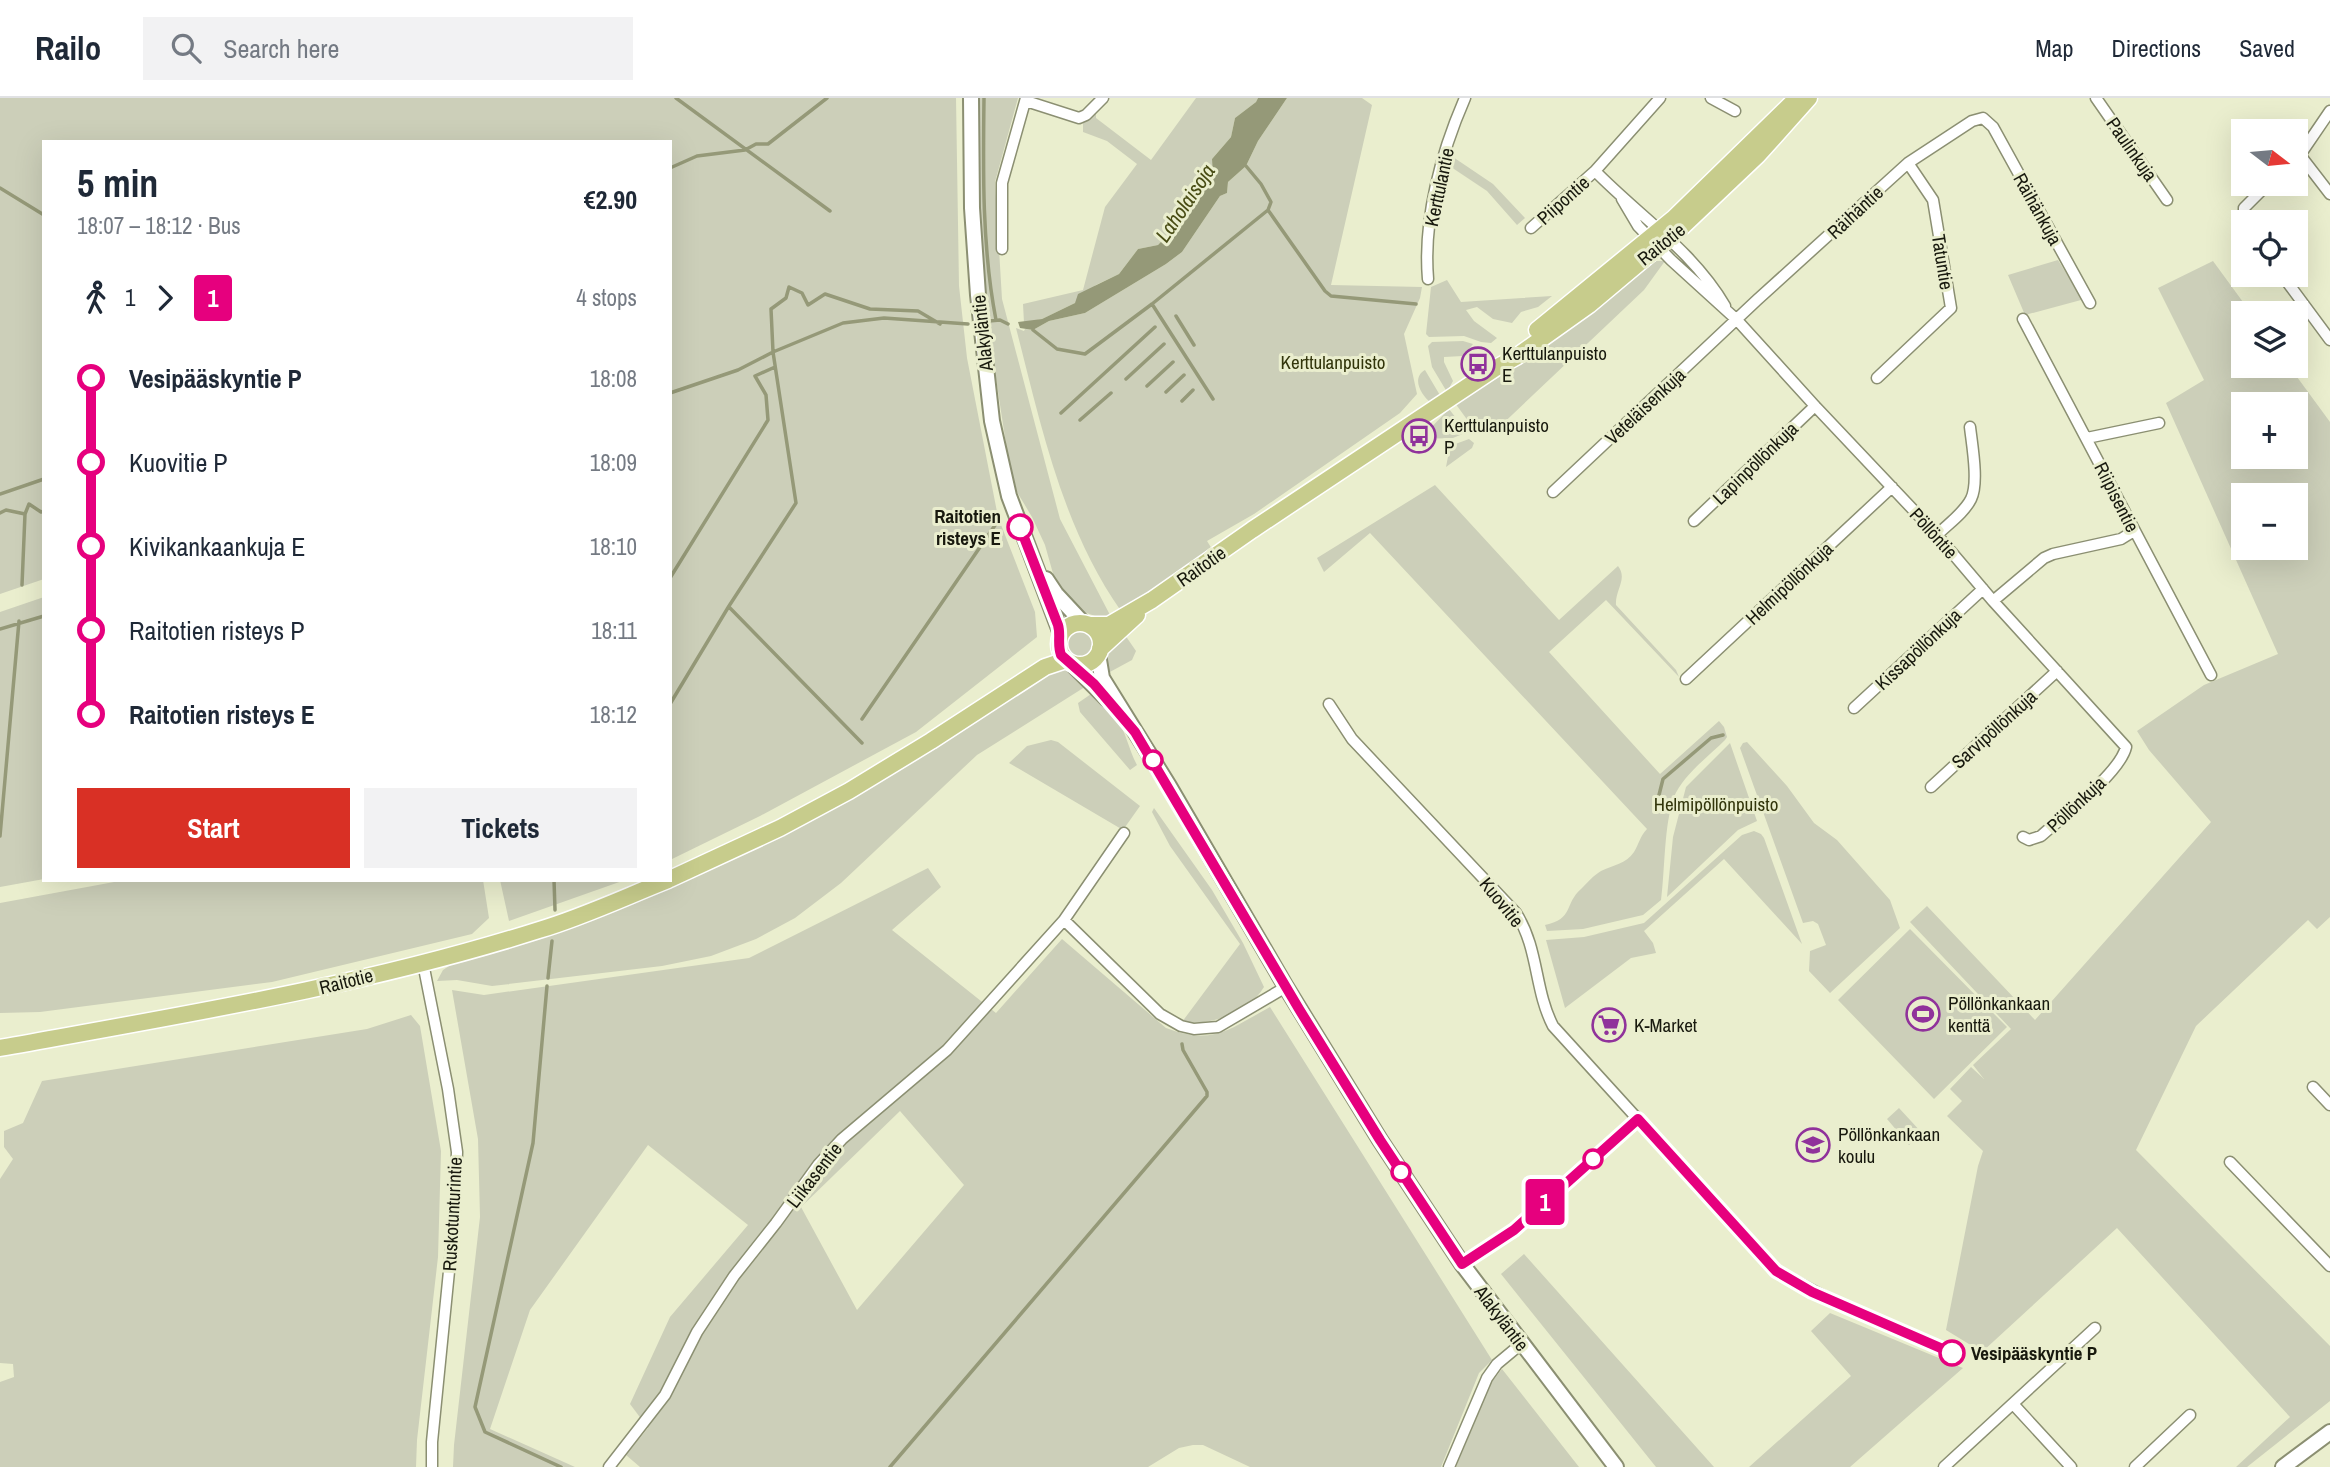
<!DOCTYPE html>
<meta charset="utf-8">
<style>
body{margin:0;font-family:"Archivo Narrow",sans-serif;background:#f2f2f3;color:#1f2937;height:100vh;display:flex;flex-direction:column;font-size:26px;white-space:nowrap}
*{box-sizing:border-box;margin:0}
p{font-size:23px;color:#747a83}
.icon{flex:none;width:38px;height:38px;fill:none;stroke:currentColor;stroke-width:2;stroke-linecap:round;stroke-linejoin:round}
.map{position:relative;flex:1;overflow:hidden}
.side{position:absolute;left:42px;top:42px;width:630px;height:742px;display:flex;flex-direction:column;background:#fff;border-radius:0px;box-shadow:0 7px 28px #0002}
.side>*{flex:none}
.badge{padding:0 14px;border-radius:5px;font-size:24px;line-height:46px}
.needle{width:46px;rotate:106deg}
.tools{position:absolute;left:2231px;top:21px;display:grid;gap:14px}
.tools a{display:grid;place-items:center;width:77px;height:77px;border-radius:0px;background:#fff;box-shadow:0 7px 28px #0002;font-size:35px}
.map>.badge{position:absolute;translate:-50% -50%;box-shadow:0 0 0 4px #fff}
.legs{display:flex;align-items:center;gap:10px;height:77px;padding:0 35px;font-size:23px}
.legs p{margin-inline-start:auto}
.headline{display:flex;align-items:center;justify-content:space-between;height:119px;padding:0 35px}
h1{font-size:38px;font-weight:800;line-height:52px}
.cta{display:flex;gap:14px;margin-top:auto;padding:14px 35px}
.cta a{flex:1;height:80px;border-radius:0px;background:#d93025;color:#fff;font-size:28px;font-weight:800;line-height:80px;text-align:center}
.cta a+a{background:#f2f2f3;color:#1f2937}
ul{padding:0 35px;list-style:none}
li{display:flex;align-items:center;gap:24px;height:84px;font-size:26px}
li i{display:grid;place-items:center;width:10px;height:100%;margin:0 9px;background:currentColor}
li i::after{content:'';width:18px;height:18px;margin:-9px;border:5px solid;border-radius:50%;background:#fff}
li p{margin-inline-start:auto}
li:first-child i{background:linear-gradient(#0000 50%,currentColor 0)}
li:last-child i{background:linear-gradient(currentColor 50%,#0000 0)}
header{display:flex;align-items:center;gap:42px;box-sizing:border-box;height:98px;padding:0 35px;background:#fff;border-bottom:2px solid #e0e1e3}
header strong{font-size:33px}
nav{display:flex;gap:38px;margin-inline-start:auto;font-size:24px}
.search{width:490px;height:63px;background:#f2f2f3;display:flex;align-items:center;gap:18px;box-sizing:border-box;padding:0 24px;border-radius:0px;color:#747a83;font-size:26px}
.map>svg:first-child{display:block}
.green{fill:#cccfb9;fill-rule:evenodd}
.water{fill:#959978}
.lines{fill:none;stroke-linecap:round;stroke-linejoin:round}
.stream{stroke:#959978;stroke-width:3.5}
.street-casing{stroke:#8b8f72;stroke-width:13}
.secondary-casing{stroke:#8b8f72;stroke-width:18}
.primary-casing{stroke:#fff;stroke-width:19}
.street{stroke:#fff;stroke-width:10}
.secondary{stroke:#fff;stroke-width:14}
.primary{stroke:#c7cc8c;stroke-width:16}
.line-1-casing{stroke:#fff;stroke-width:16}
.line-1{stroke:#e6007e;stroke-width:10}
.stop-1-dot{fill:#fff;stroke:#e6007e;stroke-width:3.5}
.labels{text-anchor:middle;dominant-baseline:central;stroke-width:6;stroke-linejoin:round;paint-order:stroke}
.street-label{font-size:19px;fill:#18190e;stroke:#eaeece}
.poi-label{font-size:19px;fill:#18190e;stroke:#eaeece;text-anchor:start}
.park-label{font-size:19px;fill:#32350b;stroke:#eaeece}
.stop-label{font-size:19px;font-weight:bold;fill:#18190e;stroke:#eaeece;text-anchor:end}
.water-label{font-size:21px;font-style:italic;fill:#484c14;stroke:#eaeece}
</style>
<header>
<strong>Railo</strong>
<div class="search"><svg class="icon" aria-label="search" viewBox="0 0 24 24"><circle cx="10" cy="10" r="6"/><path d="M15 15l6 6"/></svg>Search here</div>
<nav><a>Map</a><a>Directions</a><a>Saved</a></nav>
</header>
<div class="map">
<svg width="2330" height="1369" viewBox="0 0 2330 1369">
<rect width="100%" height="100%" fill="#eaeece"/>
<path class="green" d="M0,0H956L959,188L967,260L998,419L1035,514L1037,539L916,634L760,718L670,762V44H44V481L0,496Z
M979,0H1018L995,84L1002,201L1060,421L1110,517L1103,521L1073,510L1054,479L1045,447L1032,419L1017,394L1008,359L991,248L979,109Z
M1196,0H1258L1256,4L1235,20L1231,39L1212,61L1213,80L1196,94L1193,103L1182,114L1178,126L1158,147L1138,151L1119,176L1096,187L1075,205L1042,221L1024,225L1023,206L1083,192L1105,109L1137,66L1107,43L1083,34V23L1093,16H1096V20L1151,62Z
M1287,0H1362L1372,7L1331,187L1422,189L1420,200L1404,236L1417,296L1400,315L1254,416L1207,443L1212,451L1121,513C1062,429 1041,327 1016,230L1024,233L1025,231L1033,232L1049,223L1085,215L1166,166L1182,154L1220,98L1227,95L1228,84L1246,68L1258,43Z
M1453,59L1493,86L1525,120L1517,127L1487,93L1451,69Z
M2058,162L2082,200L2081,202L2025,217L2008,177Z
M1657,163H1665L1644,192L1494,334L1483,337L1471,327L1455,305L1501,278L1560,236L1646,166Z
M2213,163L2251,215H2244V268H2289L2330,324V819L2317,831L2308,822L2196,928L2136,1052L2330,1248V1303L2247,1369H2236L2290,1319L2117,1130L1982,1254L1946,1232L1978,1068L1983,1053L1947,1018L1962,1003L1950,991L1971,969L1984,981L1973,967L2011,931L1910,824L1927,808L2035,922L2211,724L2149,652L2137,633L2204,587L2278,556L2166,305L2204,282L2158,190ZM2296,306V359H2244V306ZM2296,397V450H2244V397Z
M1447,182L1461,204L1552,198L1538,209L1521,214L1512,225L1493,221L1477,209L1466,212L1474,223L1497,240L1491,245L1481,244L1464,238L1429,239L1426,236L1431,189Z
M1463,243L1473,246L1463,258L1444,259V264L1453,283L1447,294L1432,269L1428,248L1432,244Z
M1425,272L1441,299L1431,305C1421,297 1411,280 1425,272Z
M1449,311L1466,333L1465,335L1453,340L1420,341Z
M1469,341L1474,345L1472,350L1446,369L1450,348Z
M1435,387L1559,522L1618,468C1628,481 1615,492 1616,507L1676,572L1679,579L1606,502L1549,554L1660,676L1719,623L1724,629L1727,639L1725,642C1709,658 1683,677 1674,699C1664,726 1665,771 1661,802L1643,817L1583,831L1547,833L1545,827C1574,821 1564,806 1581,791C1587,785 1594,777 1601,773C1613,767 1626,766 1634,754C1639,746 1640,738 1647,731L1370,435L1324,474L1317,460Z
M44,499V781L0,789V514Z
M1066 547a14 14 0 1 1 28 0a14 14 0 1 1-28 0Z
M1125,537L1136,553L1132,562L1108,575L1105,563L1110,552Z
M1059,569L1076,577L1088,587L977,657L841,785L795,820L756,841L711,858L662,868L492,888L457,882L437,883L443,872L452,866L544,838L641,802L785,735L891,677Z
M1094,594C1101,603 1110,611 1117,620C1126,635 1129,652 1137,667L1130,672L1080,614L1078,605Z
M1051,642L1058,644L1140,708L1123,732L1009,665L1027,648Z
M1747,644L1787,688L1814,725L1837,742L1890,802L1900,830L1830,895L1809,873L1810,853L1826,847L1818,826L1813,823L1803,825L1740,650L1743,645Z
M1730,645L1757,723L1738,732L1667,799L1673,739L1686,689Z
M1154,710L1212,792L1243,845L1264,889C1249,915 1210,928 1182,924L1240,846L1170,748L1152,714Z
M1754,733L1761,736L1764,740L1802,846L1724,761L1644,833L1653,845L1656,855L1631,860L1565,910L1546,842L1584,839L1644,825L1742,737Z
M928,770L941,789L892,832L996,915L1062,841L1166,930C1214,948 1229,931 1270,909L1492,1262L1479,1275L1441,1369H1250L1203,1347H1193L1179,1350L1148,1369H640L626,1357L648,1330L630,1306L670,1219L748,1127L648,1047L530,1212L490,1331L575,1369H453L454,1347L480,1119L478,1041L452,892L484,897L749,860ZM900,1013L964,1087L857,1212L801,1109Z
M125,782H483L489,820L472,836L272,884L40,914L0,915V805Z
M500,782H625L509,823Z
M1910,831L2007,929L1934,1001L1838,902Z
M411,917L420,928L441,1053L438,1159L417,1342L416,1369H0V1284L14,1279L13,1266L0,1265V1081L13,1061L4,1049V1033L23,1025L42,983L367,931Z
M1899,1010L1922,1035L1909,1047L1887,1021Z
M1524,1156L1714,1369H1656L1501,1176Z
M1830,1215L1963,1270L1850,1369H1749L1851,1278L1811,1233Z
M1502,1271L1579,1369H1456L1491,1285Z"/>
<path class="water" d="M1258,0H1287L1258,43L1246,68L1228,84L1227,95L1220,98L1182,154L1166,166L1085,215L1049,223L1033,232L1020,230L1018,224L1042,221L1075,205L1078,196L1119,176L1138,151L1158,147L1178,126L1182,114L1193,103L1196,94L1213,80L1212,61L1231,39L1235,20L1256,4Z"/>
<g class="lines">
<path class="stream" d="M676,0L830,113
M984,0C983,73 982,150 996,222
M670,70L697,58L745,52L756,46H768L827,0
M0,90L44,117
M1268,112L1325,193L1331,198L1416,206
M1152,206L1213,301
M1176,218L1194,247
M989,223L1000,222L1008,226
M1033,232L1057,251L1085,256L1152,206L1268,112L1271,104L1261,86L1246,68
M1126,281L1164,246
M1147,288L1173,264
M1166,294L1184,277
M670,295L738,272L773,254L843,225L884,220L968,226
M1182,303L1193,292
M1061,315L1155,229
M1080,322L1111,295
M0,396L44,381
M0,415L6,412L25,416L29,406L41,414L44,413
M670,480L768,322L766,297L755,278L775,269
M22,487L25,416
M729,509L862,645
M0,531L44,518
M670,606L729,508L796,405L773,254L771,211L786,200L789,189L802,195L808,207L825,196L870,211L918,213L940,226
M862,621L1000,420
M1657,705L1663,681L1711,640L1723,637
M0,738L19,523
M554,782L555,812
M548,880L552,843
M547,888L533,1045L475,1309L485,1334L561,1369
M890,1369L1207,998V994L1183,952L1182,946"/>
<defs>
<path id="street" d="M1660,0L1595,73C1639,118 1693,153 1725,208
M1711,0L1735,13
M2096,0L2167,102
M1026,3L1079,20L1086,17L1103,0
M2330,13L2300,57L2330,96
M1622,101L1638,128L1671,162L1737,222L1815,308L1937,437L1993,503L2126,649C2120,675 2062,719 2041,738L2029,742L2023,739
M2244,124V110L2268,86
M1531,130L1595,73
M1002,151V85L1026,0
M2282,177L2330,242
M1428,181C1423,121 1441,55 1465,0
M2023,221L2211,577
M1877,280L1951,210L1933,102L1908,65
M2087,340L2159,325
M1553,394L1757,202L1908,65L1972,23L1983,20L1993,29L2090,205
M1694,423L1815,308
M1937,437C1948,426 1964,415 1971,401C1979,385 1972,347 1970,329
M1993,503L2044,460L2053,456L2121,441L2134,433
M1686,581L1892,389
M1329,606L1352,641L1516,815C1539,851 1534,891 1553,928L1776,1173L1831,1202
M1854,610L1983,491
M1931,689L2057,573
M1064,822L1124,735
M423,865L448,991L457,1054L455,1113L432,1344V1369
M2313,989L2330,1007
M2230,1064L2330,1168
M1462,1166L1514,1132L1638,1021
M2014,1307L2071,1369
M609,1369L665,1297L697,1234L734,1178L776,1125L818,1067L842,1041L947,952L1064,822L1160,916L1181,928L1194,931L1218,929L1286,889
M1449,1369L1487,1280L1497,1266L1521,1246
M1944,1369L2095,1230
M2135,1369L2190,1317"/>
<path id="secondary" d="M971,0L972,110L978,197L992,323L1009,398L1061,536
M1046,481L1056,496L1083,525
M1098,556L1102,580L1169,688L1286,889L1380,1042L1462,1166L1616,1369
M1072,566L1107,601
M2283,1369L2330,1334"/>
<path id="primary" d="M1537,232L1674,120L1792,5
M1059 546a21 21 0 1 1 42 0a21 21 0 1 1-42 0Z
M1090,527H1109L1152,502L1252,432L1494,271L1516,259L1589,207L1682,129L1758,57L1809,0
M1100,551L1137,517
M670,781L780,730L849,693L931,643L1045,569L1066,562
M0,950C181,917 363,888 539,832C583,819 625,799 668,782"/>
</defs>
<use href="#street" class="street-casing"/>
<use href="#secondary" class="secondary-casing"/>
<use href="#primary" class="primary-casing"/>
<use href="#street" class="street"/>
<use href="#secondary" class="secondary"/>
<use href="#primary" class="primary"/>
</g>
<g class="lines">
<defs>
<path id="line-1" d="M1020,429L1058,527C1061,537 1057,546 1061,557L1094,586L1135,634L1299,911L1380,1042L1462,1166L1514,1132L1638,1021L1776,1173L1812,1194L1952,1255"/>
</defs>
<use href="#line-1" class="line-1-casing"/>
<use href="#line-1" class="line-1"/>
</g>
<defs>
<symbol id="bus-ring" viewBox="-11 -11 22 22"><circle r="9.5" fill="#eaeece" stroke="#90329b" stroke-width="1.5"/><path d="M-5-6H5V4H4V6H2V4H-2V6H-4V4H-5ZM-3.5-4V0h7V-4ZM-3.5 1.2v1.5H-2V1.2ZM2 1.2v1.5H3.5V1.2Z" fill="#90329b"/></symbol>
<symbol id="stadium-ring" viewBox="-11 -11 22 22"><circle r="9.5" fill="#eaeece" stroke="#90329b" stroke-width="1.5"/><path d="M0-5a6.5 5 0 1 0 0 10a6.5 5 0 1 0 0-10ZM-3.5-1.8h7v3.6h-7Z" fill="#90329b"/></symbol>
<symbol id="supermarket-ring" viewBox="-11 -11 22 22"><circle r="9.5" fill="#eaeece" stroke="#90329b" stroke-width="1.5"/><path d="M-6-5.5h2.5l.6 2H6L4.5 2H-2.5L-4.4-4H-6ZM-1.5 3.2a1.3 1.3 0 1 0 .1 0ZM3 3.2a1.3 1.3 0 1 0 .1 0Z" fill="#90329b"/></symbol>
<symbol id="school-ring" viewBox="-11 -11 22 22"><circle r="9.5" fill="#eaeece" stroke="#90329b" stroke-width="1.5"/><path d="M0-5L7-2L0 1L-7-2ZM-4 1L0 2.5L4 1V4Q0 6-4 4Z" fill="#90329b"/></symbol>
</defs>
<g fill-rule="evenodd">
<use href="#bus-ring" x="1459" y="247" width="38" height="38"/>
<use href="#bus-ring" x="1400" y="319" width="38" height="38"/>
<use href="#stadium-ring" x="1904" y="897" width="38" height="38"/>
<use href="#supermarket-ring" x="1590" y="908" width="38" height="38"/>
<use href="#school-ring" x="1794" y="1028" width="38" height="38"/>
</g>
<g class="stop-1-dot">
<circle cx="1020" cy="429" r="12"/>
<circle cx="1153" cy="662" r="9"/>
<circle cx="1593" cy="1061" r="9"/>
<circle cx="1401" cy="1074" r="9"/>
<circle cx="1952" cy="1255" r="12"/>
</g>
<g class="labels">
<g class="street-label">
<text transform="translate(2132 51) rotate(55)">Paulinkuja</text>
<text transform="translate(1439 89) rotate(-78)">Kerttulantie</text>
<text transform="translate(1563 102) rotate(-42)">Piipontie</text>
<text transform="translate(2038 111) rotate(61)">Räihänkuja</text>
<text transform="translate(1855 114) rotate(-43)">Räihäntie</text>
<text transform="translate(1661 146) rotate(-39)">Raitotie</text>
<text transform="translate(1943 164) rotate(81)">Tatuntie</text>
<text transform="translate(982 235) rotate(-96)">Alakyläntie</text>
<text transform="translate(1645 308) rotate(-43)">Veteläisenkuja</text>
<text transform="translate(1755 365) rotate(-44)">Lapinpöllönkuja</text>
<text transform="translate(2117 399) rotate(63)">Riipisentie</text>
<text transform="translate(1934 435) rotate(48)">Pöllöntie</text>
<text transform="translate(1201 468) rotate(-35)">Raitotie</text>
<text transform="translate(1789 485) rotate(-43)">Helmipöllönkuja</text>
<text transform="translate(1918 551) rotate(-43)">Kissapöllönkuja</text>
<text transform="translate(1994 631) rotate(-42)">Sarvipöllönkuja</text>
<text transform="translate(2076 706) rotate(-43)">Pöllönkuja</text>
<text transform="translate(1502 804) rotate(51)">Kuovitie</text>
<text transform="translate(346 883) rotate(-14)">Raitotie</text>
<text transform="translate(814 1077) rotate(-52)">Liikasentie</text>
<text transform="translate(452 1116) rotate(-87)">Ruskotunturintie</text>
<text transform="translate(1502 1220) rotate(53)">Alakyläntie</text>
</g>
<g class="poi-label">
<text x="1502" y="255">Kerttulanpuisto<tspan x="1502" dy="22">E</tspan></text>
<text x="1444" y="327">Kerttulanpuisto<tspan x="1444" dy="22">P</tspan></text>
<text x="1948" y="905">Pöllönkankaan<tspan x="1948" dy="22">kenttä</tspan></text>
<text x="1634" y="927">K-Market</text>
<text x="1838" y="1036">Pöllönkankaan<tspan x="1838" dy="22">koulu</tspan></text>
</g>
<g class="park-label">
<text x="1333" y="264">Kerttulanpuisto</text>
<text x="1716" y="706">Helmipöllönpuisto</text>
</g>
<g class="stop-label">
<text x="1001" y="418">Raitotien<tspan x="1001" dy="22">risteys E</tspan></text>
<text x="1971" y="1255" text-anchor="start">Vesipääskyntie P</text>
</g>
<g class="water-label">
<text transform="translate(1185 105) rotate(-56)">Laholaisoja</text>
</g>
</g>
</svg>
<div class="tools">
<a><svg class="needle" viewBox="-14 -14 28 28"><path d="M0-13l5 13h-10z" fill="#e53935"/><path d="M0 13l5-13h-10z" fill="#747a83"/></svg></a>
<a><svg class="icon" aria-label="locate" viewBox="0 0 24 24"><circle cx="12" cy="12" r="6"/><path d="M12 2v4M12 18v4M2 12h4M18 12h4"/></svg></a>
<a><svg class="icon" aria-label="layers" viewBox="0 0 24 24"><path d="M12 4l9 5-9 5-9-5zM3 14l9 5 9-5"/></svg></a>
<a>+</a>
<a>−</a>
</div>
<b class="badge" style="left:1545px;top:1104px;background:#e6007e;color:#fff">1</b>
<section class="side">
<div class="headline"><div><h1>5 min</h1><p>18:07 – 18:12 · Bus</p></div><b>€2.90</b></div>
<div class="legs"><svg class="icon" aria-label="walk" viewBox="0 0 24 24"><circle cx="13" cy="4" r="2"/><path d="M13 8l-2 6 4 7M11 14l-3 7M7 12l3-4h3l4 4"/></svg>1<svg class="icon" aria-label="forward" viewBox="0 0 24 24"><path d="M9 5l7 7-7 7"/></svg><b class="badge" style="background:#e6007e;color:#fff">1</b><p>4 stops</p></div>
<ul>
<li><i style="color:#e6007e"></i><b>Vesipääskyntie P</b><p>18:08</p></li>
<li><i style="color:#e6007e"></i><span>Kuovitie P</span><p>18:09</p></li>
<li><i style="color:#e6007e"></i><span>Kivikankaankuja E</span><p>18:10</p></li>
<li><i style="color:#e6007e"></i><span>Raitotien risteys P</span><p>18:11</p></li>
<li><i style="color:#e6007e"></i><b>Raitotien risteys E</b><p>18:12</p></li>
</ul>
<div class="cta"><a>Start</a><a>Tickets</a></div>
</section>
</div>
